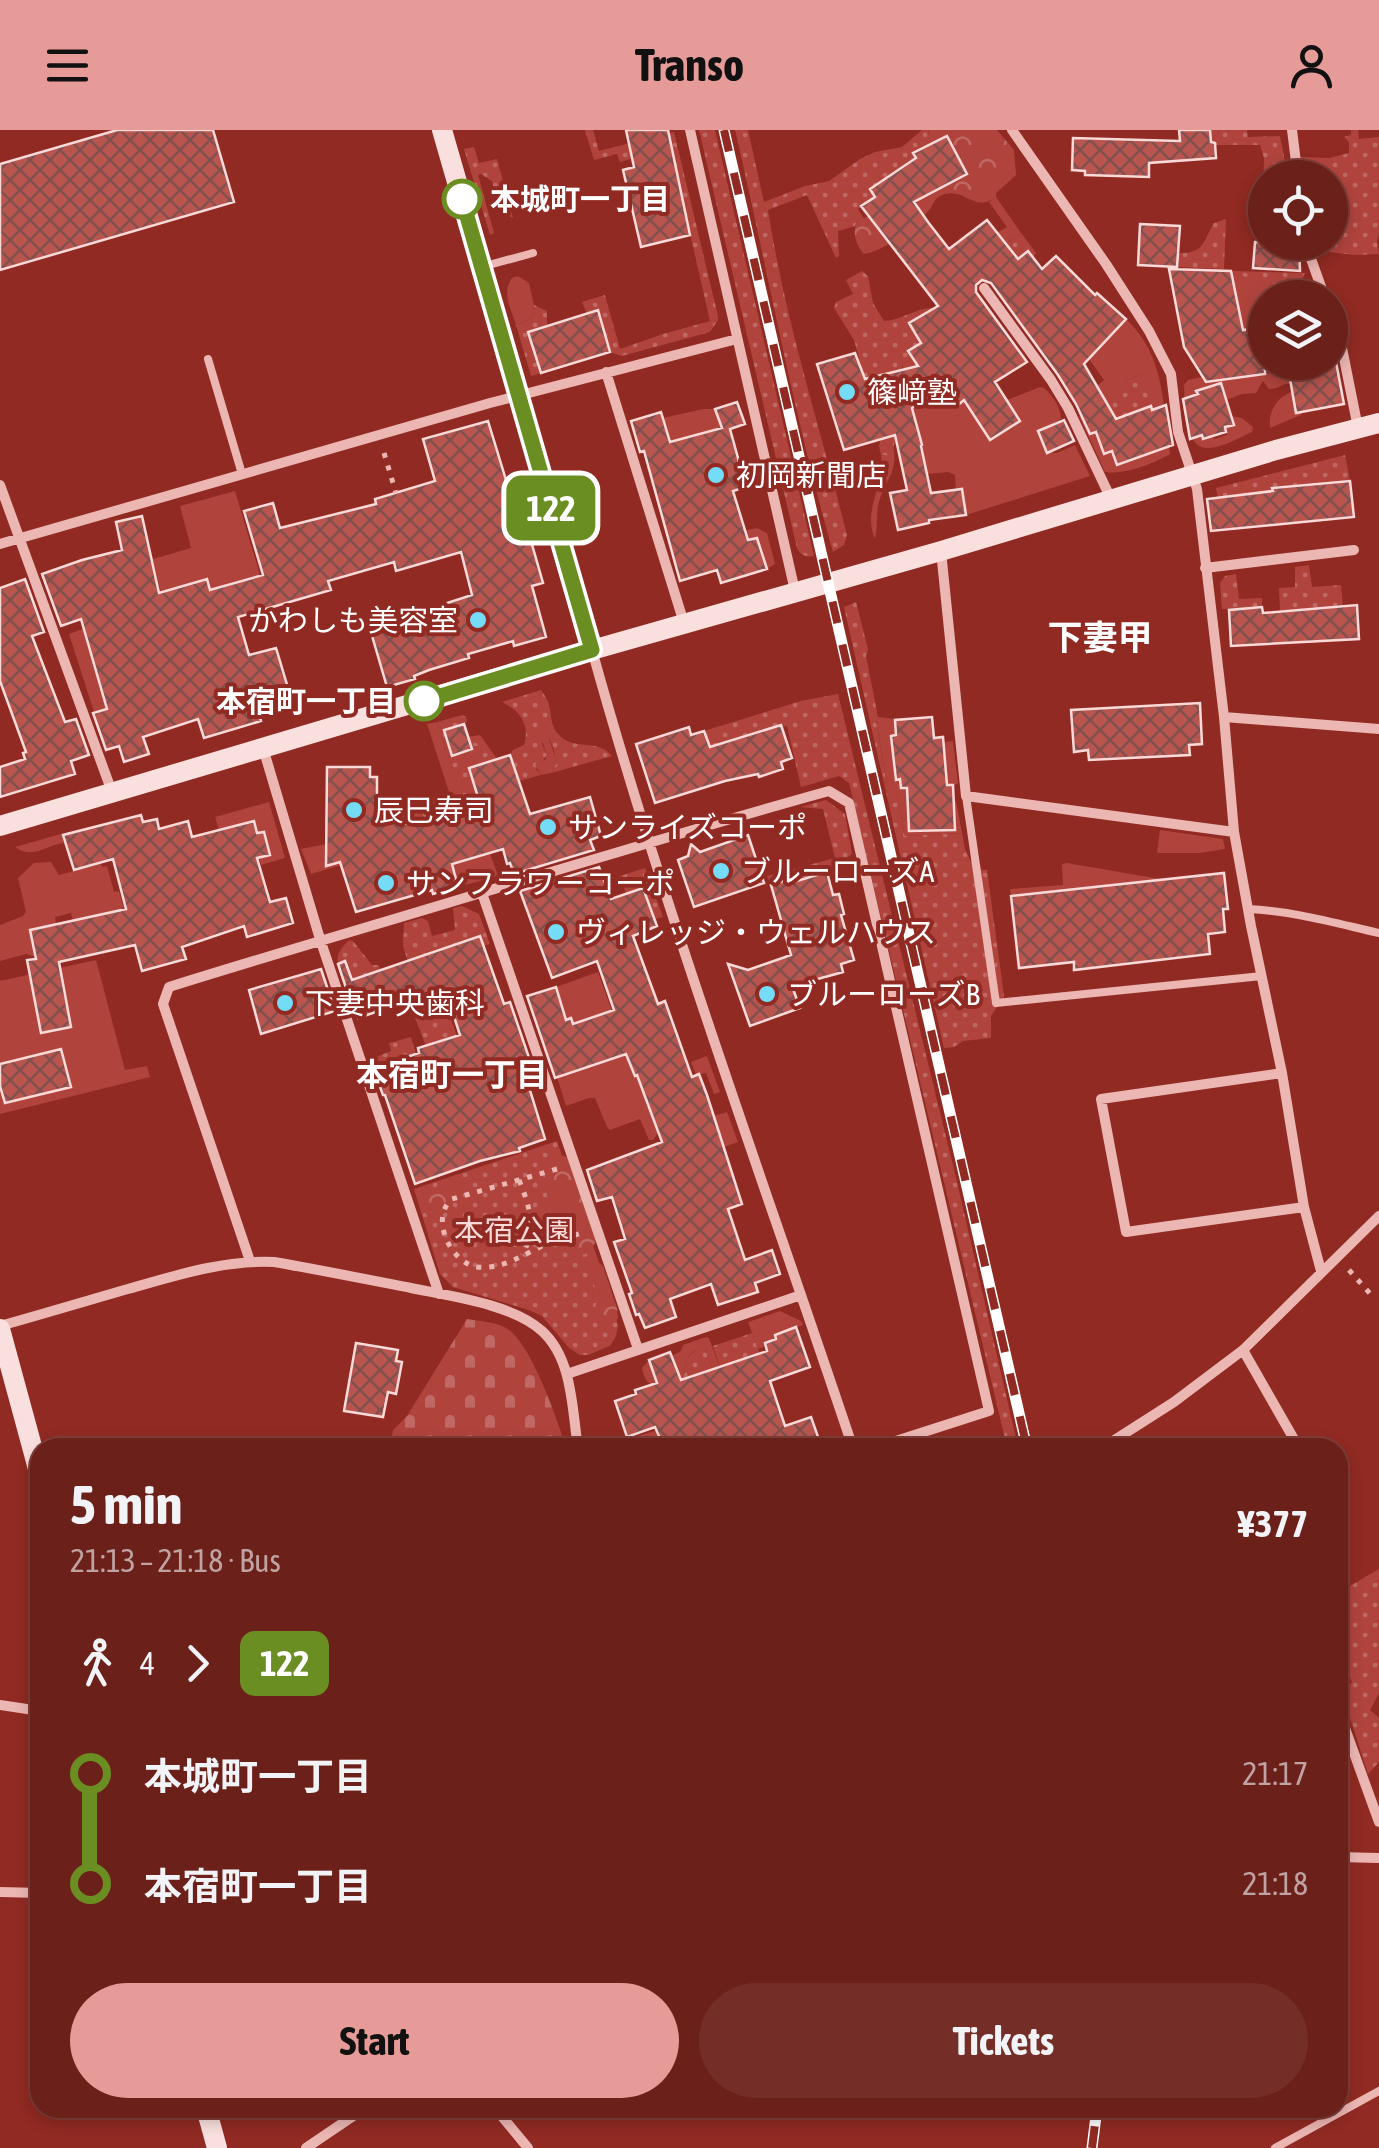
<!DOCTYPE html>
<meta charset="utf-8">
<style>
body{margin:0;font-family:"Asap Condensed","Noto Sans JP",sans-serif;background:#742d27;color:#f1f3f6;height:100vh;display:flex;flex-direction:column;font-size:38px;white-space:nowrap}
*{box-sizing:border-box;margin:0}
p{font-size:32px;color:#bea3a2}
.icon{flex:none;width:55px;height:55px;fill:none;stroke:currentColor;stroke-width:2;stroke-linecap:round;stroke-linejoin:round}
.map{position:relative;flex:1;overflow:hidden}
.panel{position:absolute;left:30px;top:1308px;width:1318px;height:680px;display:flex;flex-direction:column;background:#6c201a;border-radius:30px;box-shadow:0 5px 15px #0003,0 0 0 2px #7f3e39}
.panel>*{flex:none}
.badge{padding:0 20px;border-radius:15px;font-size:35px;line-height:65px}
.tools{position:absolute;left:1248px;top:30px;display:grid;gap:20px}
.tools a{display:grid;place-items:center;width:100px;height:100px;border-radius:50%;background:#6c201a;box-shadow:0 5px 15px #0003,0 0 0 2px #7f3e39;font-size:50px}
.map>.badge{position:absolute;translate:-50% -50%;box-shadow:0 0 0 5px #fff}
.legs{display:flex;align-items:center;gap:15px;height:110px;padding:0 40px;font-size:32px}
.legs p{margin-inline-start:auto}
.headline{display:flex;align-items:center;justify-content:space-between;height:170px;padding:0 40px}
h1{font-size:55px;font-weight:700;line-height:75px}
.action{display:flex;gap:20px;margin-top:auto;padding:20px 40px}
.action a{flex:1;height:115px;border-radius:60px;background:#e69b98;color:#111;font-size:40px;font-weight:700;line-height:115px;text-align:center}
.action a+a{background:#742d27;color:#f1f3f6}
ul{padding:0 40px;list-style:none}
li{display:flex;align-items:center;gap:35px;height:110px;font-size:38px}
li i{display:grid;place-items:center;width:15px;height:100%;margin:0 12px;background:currentColor}
li i::after{content:'';width:25px;height:25px;margin:-12px;border:8px solid;border-radius:50%;background:#6c201a}
li p{margin-inline-start:auto}
li:first-child i{background:linear-gradient(#0000 50%,currentColor 0)}
li:last-child i{background:linear-gradient(currentColor 50%,#0000 0)}
header{display:flex;justify-content:space-between;align-items:center;height:130px;padding:0 40px;background:#e69b98;color:#111;font-size:45px;font-weight:700}
.map>svg:first-child{display:block}
.grass{fill:url(#grass-dots)}
.forest{fill:url(#forest-crowns)}
.cemetery{fill:url(#cemetery-stones)}
.garden{fill:#b0443d;fill-rule:evenodd}
.building{fill:url(#building-cross-hatch);stroke:#f9dad8;stroke-width:2.5}
.lines{fill:none;stroke-linecap:round;stroke-linejoin:round}
.path{stroke:#ecb6b3;stroke-width:5;stroke-dasharray:5 8;stroke-linecap:butt}
.lane{stroke:#ecb6b3;stroke-width:8}
.street{stroke:#ecb6b3;stroke-width:10}
.secondary{stroke:#f9e0de;stroke-width:20}
.rail-casing{stroke:#fff;stroke-width:11}
.rail{stroke:#902a22;stroke-width:8;stroke-dasharray:22;stroke-linecap:butt}
.line-1-casing{stroke:#fff;stroke-width:22}
.line-1{stroke:#6b8e23;stroke-width:15}
.stop-1-dot{fill:#fff;stroke:#6b8e23;stroke-width:5}
.poi-dot{fill:#75dcf8;stroke:#902a22;stroke-width:4}
.labels{text-anchor:middle;dominant-baseline:central;stroke-width:8;stroke-linejoin:round;paint-order:stroke}
.stop-label{font-size:30px;font-weight:bold;fill:#fff;stroke:#902a22;text-anchor:start}
.poi-label{font-size:30px;fill:#fff;stroke:#902a22;text-anchor:start}
.park-label{font-size:30px;fill:#f9dad8;stroke:#902a22}
.neighbourhood-label{font-size:32px;font-weight:bold;fill:#fff;stroke:#902a22}
.quarter-label{font-size:35px;font-weight:bold;fill:#fff;stroke:#902a22}
</style>
<header><svg class="icon" aria-label="menu" viewBox="0 0 24 24"><path d="M4 6h16M4 12h16M4 18h16"/></svg>Transo<svg class="icon" aria-label="person" viewBox="0 0 24 24"><circle cx="12" cy="8" r="4"/><path d="M4 21q1-7 8-7t8 7"/></svg></header>
<div class="map">
<svg width="1379" height="2018" viewBox="0 0 1379 2018">
<defs>
<pattern id="grass-dots" width="8" height="8" patternUnits="userSpaceOnUse" patternTransform="scale(2.5)"><rect width="8" height="8" fill="#b0443d"/><path d="M2 2h.1M6 6h.1" fill="none" stroke="#c06964" stroke-width="1.8" stroke-linecap="round"/></pattern>
<pattern id="forest-crowns" width="20" height="18" patternUnits="userSpaceOnUse" patternTransform="scale(2.5)"><rect width="20" height="18" fill="#b0443d"/><path d="M2 6a3 3 0 1 1 6 0M12 15a3 3 0 1 1 6 0" fill="none" stroke="#c06964"/></pattern>
<pattern id="cemetery-stones" width="16" height="16" patternUnits="userSpaceOnUse" patternTransform="scale(2.5)"><rect width="16" height="16" fill="#b0443d"/><path d="M2 7V4a2 2 0 0 1 4 0v3zM10 15v-3a2 2 0 0 1 4 0v3z" fill="#c06964"/></pattern>
<pattern id="building-cross-hatch" width="8" height="8" patternUnits="userSpaceOnUse" patternTransform="scale(2.5)"><rect width="8" height="8" fill="#b8554f"/><path d="M0 0l8 8M0 8l8-8" fill="none" stroke="#82504e"/></pattern>
</defs>
<rect width="100%" height="100%" fill="#902a22"/>
<path class="grass" d="M585,0H593L599,21L674,2L718,186V190L710,202L622,226L610,222L598,181L587,184L582,172L605,165L620,219L663,204L710,191L673,29L634,28L620,32L617,24L594,30Z
M699,0H715L814,426C806,427 801,426 797,418Z
M735,0H748L764,72L805,56L829,51L860,29L875,22L902,17L922,0H930L928,3L929,15L914,24L916,28L904,35L917,59L908,65L893,43L870,58L875,67L858,79L864,89L857,91L855,96L838,101L839,126L836,128L807,65L768,80C785,190 820,297 847,405L844,415L833,422C793,283 768,141 735,0Z
M1210,0H1247L1248,7L1280,6L1288,47L1265,48V105H1262L1264,28L1260,15H1211Z
M1351,0H1358L1359,9L1379,7V103L1377,111L1379,124L1355,125L1320,121L1317,113L1330,112V48L1305,47L1300,27L1329,28L1349,23V12L1344,7L1351,5Z
M474,17L479,33L497,29L513,88C498,82 496,66 492,51L481,44L478,45L494,103L490,105L464,19Z
M1226,89L1224,139L1177,137L1178,123C1205,124 1203,111 1214,93Z
M1021,103L1036,123L1033,127L1028,122L991,149L1005,114Z
M862,141L868,146L873,173L884,191C901,190 915,179 931,178L935,182H928L909,193L924,220L917,215L909,220L913,228L902,234V240L889,244L898,304L890,326L881,325L879,316L881,308L854,210L834,178L836,172L853,164L846,150Z
M1231,141L1305,143L1300,153L1299,167L1280,168C1265,155 1251,147 1232,144Z
M534,175L547,181V196L528,202L541,243L531,246L516,195L532,188Z
M1140,245L1149,254L1154,273L1151,276L1104,293L1101,272C1115,267 1120,264 1126,251Z
M1345,325L1350,351L1273,358L1274,370L1257,363L1218,368L1216,358Z
M1309,435L1312,457L1341,455L1343,476L1280,481L1279,458L1295,457V437Z
M1236,444L1239,469L1262,468V477L1222,479L1220,453L1225,446Z
M856,472L868,519L866,526L878,587L876,591L887,655L896,658L905,706L962,703L965,719L971,732L980,734L981,740H987L1004,866L991,886V908L963,911L954,917L944,918L844,477Z
M541,560C544,564 548,570 549,575C552,587 550,597 560,606C576,621 597,608 612,626L551,643C561,629 551,614 546,600L542,614L547,625L536,639L541,645L461,667L437,592L462,585L466,587L467,592L444,601L447,610L480,605L497,629L505,652L518,649L510,625L513,620L524,615C530,595 521,581 502,572Z
M838,564L957,1052L1018,1317H1007L849,653L839,646L801,657L787,596L782,597L781,595L701,620L709,615L704,601L801,571Z
M460,670L466,675L476,674V679L420,696L423,690L422,682Z
M826,670L845,684L852,724L827,743L802,768L796,748L771,755L767,746L835,728L823,679L800,677Z
M645,738L663,787L655,789L643,758L626,764L620,746Z
M462,776L479,784L490,814L484,816L480,806L408,832L403,816L404,793L422,788L428,791L432,806L455,800L453,778Z
M349,810L353,811L372,835H379L380,841L344,853C337,832 332,827 349,810Z
M480,850L487,868L448,881L457,906L426,916L409,873Z
M411,907L416,924L379,937L376,927L391,921L389,913Z
M557,1011L613,1173L618,1196L616,1206L610,1216L588,1225H580L569,1218L542,1186L529,1180L453,1157L440,1144L414,1059Z
M752,1203L760,1224L720,1238L713,1216Z
M700,1219H705L713,1240L684,1249C685,1234 685,1225 700,1219Z
M1379,1439V1563L1370,1580L1379,1588V1632L1368,1644L1342,1563L1352,1552L1348,1543L1338,1544V1463Z"/>
<path class="forest" d="M930,0H997L1014,20L1016,45L996,63V67C974,83 967,59 945,64C935,67 934,73 929,80C917,96 883,122 864,124C856,116 852,102 857,91L967,44L947,6L929,15L926,10Z
M564,1026L571,1029L596,1112L586,1124L580,1125L554,1101L550,1090L544,1038L552,1028Z
M460,1047L470,1051L471,1056L468,1062L451,1065L435,1086L430,1088C421,1080 420,1073 422,1062H432L441,1052L453,1053Z
M590,1126L603,1136L617,1178L618,1189L612,1192L601,1190L594,1181C603,1156 589,1153 581,1132L583,1127Z"/>
<path class="cemetery" d="M467,1189C479,1191 496,1192 506,1198C530,1210 558,1291 566,1317H506L505,1308L434,1309L392,1306L393,1300L407,1286Z"/>
<path class="garden" d="M996,67L1021,103L1005,114L995,107L998,102L1007,97L989,72Z
M1232,144C1252,147 1265,154 1280,167L1265,168V197L1243,200Z
M518,146L529,153L534,175L532,188L516,195C511,178 501,163 512,148Z
M1126,189C1165,225 1163,276 1170,324C1153,334 1124,345 1105,342L1079,286L1103,267L1097,256L1104,250L1089,229ZM1140,245L1148,254L1146,263L1154,272L1151,276L1166,317L1104,324L1095,301L1101,272C1115,270 1121,263 1126,251Z
M922,223L938,242L957,274L973,265L1014,282L1007,270L1040,257L1044,258C1053,266 1060,276 1061,289L1038,302L1047,322L1057,323L1075,315L1090,346L966,385L962,360H956L955,345L948,342L927,344L921,320L922,315L902,234Z
M1249,236L1255,245L1302,239L1299,258C1282,248 1284,259 1269,259L1263,251L1256,263L1242,264L1226,270L1225,267L1207,257L1197,261L1198,265L1191,267L1203,308L1212,306L1214,309L1227,305L1225,297L1231,286L1242,288L1253,297L1252,302C1239,308 1220,319 1206,318C1184,317 1185,271 1184,255L1188,250Z
M1293,261L1296,283L1302,282L1301,285L1270,298C1268,280 1277,268 1293,261Z
M703,279H715L722,297L670,314L663,288Z
M893,315C899,345 884,349 878,376C876,387 878,398 875,409C862,379 885,357 881,325L890,326Z
M235,361L260,445L210,460L206,449L161,462L153,429L191,418L180,376Z
M757,398L767,403L775,434L767,439L757,408L733,415L729,404Z
M97,489L109,498L85,504L101,546L129,571L94,582L69,504L83,499L81,494Z
M878,587L895,589L896,605L892,606L895,649H900L902,658L943,671H956L962,703L905,706L896,659L887,655L876,590Z
M437,592L461,666L476,663V674L466,675L460,670L426,680L422,682L423,690L420,696L401,693L403,676L449,662L427,594Z
M541,598L546,599L557,633L551,643L541,645L535,635L537,632L545,630L547,625L540,605Z
M953,611L958,654L919,657L943,612Z
M469,615L481,617L480,636L473,638L468,631L459,634L452,631L451,626L470,620Z
M269,672L285,728L261,735L259,728L270,724L264,702L257,703L253,691L219,700L215,687Z
M1160,700L1223,709L1225,719L1200,723H1157Z
M61,704L64,713C46,715 32,730 15,717Z
M326,714L382,723L311,744L301,719Z
M490,723L498,746L458,757L452,734Z
M51,732L59,745L101,734L102,737L107,736L114,762L119,761L125,783L114,786L111,782L73,790L71,783L55,787L56,794L30,800L36,827L26,824L0,831V795L23,786L26,782L18,748L34,733Z
M1067,733L1166,750L1011,766L1010,759L1063,755L1062,734Z
M96,830L125,940L147,936L150,947L0,984V851Z
M598,842L612,881L573,894L570,888L540,898L561,873L556,857Z
M627,924L635,946L645,942L660,1000L653,1010H649L640,989L610,1000L607,997L595,968H589L566,976L557,947Z
M707,926L720,962L714,964L706,943L696,945L691,932Z
M727,982L738,1012L724,1017L710,987Z
M780,1181L801,1191L803,1195L775,1205L776,1209L766,1213V1216L758,1219L748,1192Z
M706,1207L709,1208L720,1238L713,1240L705,1219C686,1220 685,1233 684,1249C665,1256 647,1265 642,1238L649,1230L656,1248L677,1241L672,1226L681,1221L683,1215Z
M655,1301L662,1317H598Z"/>
<path class="building" d="M117,0H213L234,72L0,140V34Z
M626,0H668L690,105L641,117L623,40L634,37Z
M1179,0H1210L1211,12L1215,13L1216,28L1149,33V47L1085,45V41L1072,40L1073,8L1180,11Z
M947,6L967,44L914,72L928,92L949,119L987,90L1018,129L1028,121L1042,139L1056,126L1095,165L1097,163L1126,189L1084,234L1116,289L1151,276L1152,280L1166,275L1173,315L1117,335L1112,321L1104,324L1096,302L1090,304L1076,274L1058,245L991,153L982,150L976,155V162L1027,232L995,252L1020,291L990,310L964,270L958,275L947,256L912,278L922,315L921,316L931,363L962,359L966,385L929,390V393L898,400L890,363L907,360L895,305L844,320L817,234L855,223L865,249L918,236L908,221L921,213L909,193L938,176L861,76L875,67L870,59L916,28L913,23Z
M1140,94L1180,96L1177,137L1138,135Z
M1255,112H1299L1300,141L1253,138Z
M1169,139L1231,141L1243,200L1265,197V244L1206,252L1184,217Z
M598,180L610,222L541,243L528,202Z
M1287,232H1336L1344,274L1296,283Z
M1221,253L1234,295L1225,297L1226,302L1203,309L1202,305L1190,309L1183,269L1198,264L1196,261Z
M737,272L745,294L730,299L746,357L733,361L748,410L757,408L767,439L721,453L717,440L680,451L644,321L640,322L631,291L661,282L670,312L722,298L715,279Z
M1064,290L1074,311L1047,323L1038,301Z
M488,291L506,350L513,348L543,453L532,456L546,507L514,516L513,511L468,524L469,528L429,540L414,546L415,549L387,557L368,492L396,484L398,489L472,465L461,422L396,441L394,432L328,451L331,460L238,487L249,525L276,518L288,558L254,568L261,591L204,608L198,589L143,607L149,624L124,632L119,616L106,620L93,583L107,579L81,489L61,496L42,444L82,430L122,420L116,392L142,386L159,463L207,449L210,460L263,445L244,381L273,373L280,398L376,374L375,369L435,351L423,309Z
M1350,351L1354,387L1211,401L1207,369L1273,361L1272,358Z
M25,449L44,502L32,506L65,592L76,589L89,625L71,631L75,644L0,667V637L25,629L23,623L26,622L0,551V458Z
M1357,475L1359,509L1231,516L1229,480L1262,477L1263,483Z
M1200,573L1202,614L1189,615L1190,625L1089,630L1088,620L1074,622L1071,580Z
M932,587L934,608L943,607L947,655H953L955,700L909,701L907,658H901L900,649L896,650L891,606L896,605L895,590Z
M464,594L472,619L452,626L444,600Z
M781,595L792,628L781,632L783,639L759,647L758,644L725,651L655,673L636,614L689,597L691,605L704,601L710,617Z
M510,625L530,684L590,667L601,706L590,710L594,720L514,744L510,733L507,734L503,719L452,734L458,757L433,764L432,760L356,782L340,732L326,736L327,637H370V647H377V681H382V692L425,695L481,677L469,638Z
M141,685L143,692L157,689L159,699L188,691L192,707L254,691L257,703L264,702L270,725L257,728L270,772L286,768L293,793L247,807L244,796L182,817L186,829L142,841L135,815L59,832L71,897L41,903L27,830L36,829L30,800L126,779L113,729L74,740L63,705Z
M748,705L764,753L694,777L678,730L688,726L691,714L700,722Z
M599,737L611,769L643,758L657,796L633,806L658,874L665,871L692,947L699,944L707,965L742,1074L728,1079L745,1130L772,1120L780,1144L755,1153L758,1162L718,1175L711,1154L670,1169L676,1187L645,1198L639,1184L636,1185L629,1164L632,1163L614,1112L625,1109L612,1067L597,1071L587,1040L662,1012L637,945L635,946L626,924L555,948L527,866L556,857L566,890L571,888L573,894L614,880L597,831L552,848L520,761Z
M827,742L833,765L839,764L844,784L841,785L854,830L841,834L843,842L792,856L800,878L750,896L728,834L748,840L791,825L771,755L796,747L797,751Z
M1224,743L1228,779H1223L1225,802L1208,804L1210,824L1074,840V832L1019,838L1011,766Z
M480,806L504,874L510,872L538,954L529,957L545,1009L519,1018L520,1021L480,1031L415,1054L385,965H383L373,938L419,923L418,918L460,905L445,859L358,888L354,875L352,876L338,834L345,831L352,850Z
M321,839L335,881L261,904L249,860Z
M61,919L71,957L5,973L0,956V934Z
M796,1197L810,1237L770,1251L785,1296L811,1287L822,1318H664L655,1297L627,1307L615,1271L636,1264L635,1260L657,1253L649,1230L670,1222L681,1250L767,1221L765,1213L776,1209L775,1205Z
M356,1213L398,1220L396,1231L402,1232L396,1264L388,1262L383,1287L344,1281Z"/>
<g class="lines">
<path class="path" d="M384,323L396,363
M557,1039L452,1069C429,1088 451,1133 477,1137C501,1140 523,1125 544,1115C556,1109 569,1107 582,1103
M519,1050C530,1077 537,1099 522,1125
M1349,1140L1373,1167"/>
<path class="lane" d="M485,136L533,123
M208,229L242,344
M966,666L996,873L1262,846
M1248,779C1293,781 1335,793 1379,803
M1275,2018L1379,1961"/>
<path class="street" d="M690,0L795,461
M1012,0L1106,134L1149,201L1171,244L1178,302L1197,359L1224,587L1234,702L1251,796L1282,943L1304,1077L1321,1141
M1292,0L1298,48
M1308,112L1310,126L1325,168
M984,158L1051,250L1068,278L1111,369
M1330,177L1336,188L1358,298
M606,242L684,493
M0,355L112,662
M0,414L490,273L737,209
M941,421L966,666L1234,702
M1205,438L1354,420
M592,520C667,790 764,1052 853,1318
M1224,587L1379,599
M263,618L320,809L439,1164
M482,763L638,1219
M1282,943L1101,969L1126,1102L1304,1077
M250,1131L163,874L169,857C274,824 379,794 484,762C599,728 713,693 829,661L849,673L989,1281L874,1318
M0,1196C43,1184 86,1171 128,1159C177,1145 224,1130 274,1132C320,1140 365,1149 411,1158C450,1166 512,1174 542,1201C573,1229 572,1280 578,1318
M1243,1220L1299,1318
M567,1244L801,1165
M1102,1318L1174,1272L1243,1220L1379,1086
M0,1575L40,1581
M1338,1579L1379,1692
M1338,1727L1379,1728
M0,1762L40,1763
M495,1978L528,2018
M306,2018L365,1978"/>
<path class="secondary" d="M442,0L592,520
M0,696L592,520L941,421L1276,320L1379,293
M0,1199L40,1346
M206,1978L217,2018"/>
<defs>
<path id="rail" d="M724,0L1027,1318
M1092,2018L1097,1978"/>
</defs>
<use href="#rail" class="rail-casing"/>
<use href="#rail" class="rail"/>
</g>
<g class="lines">
<defs>
<path id="line-1" d="M424,571L592,520L462,69"/>
</defs>
<use href="#line-1" class="line-1-casing"/>
<use href="#line-1" class="line-1"/>
</g>
<g class="stop-1-dot">
<circle cx="462" cy="69" r="18"/>
<circle cx="424" cy="571" r="18"/>
</g>
<g class="poi-dot">
<circle cx="847" cy="262" r="10"/>
<circle cx="716" cy="345" r="10"/>
<circle cx="478" cy="490" r="10"/>
<circle cx="354" cy="680" r="10"/>
<circle cx="548" cy="697" r="10"/>
<circle cx="721" cy="741" r="10"/>
<circle cx="386" cy="753" r="10"/>
<circle cx="556" cy="802" r="10"/>
<circle cx="767" cy="864" r="10"/>
<circle cx="285" cy="873" r="10"/>
</g>
<g class="labels">
<g class="stop-label">
<text x="490" y="69">本城町一丁目</text>
<text x="396" y="571" text-anchor="end">本宿町一丁目</text>
</g>
<g class="poi-label">
<text x="867" y="262">篠﨑塾</text>
<text x="736" y="345">初岡新聞店</text>
<text x="458" y="490" text-anchor="end">かわしも美容室</text>
<text x="374" y="680">辰巳寿司</text>
<text x="568" y="697">サンライズコーポ</text>
<text x="741" y="741">ブルーローズA</text>
<text x="406" y="753">サンフラワーコーポ</text>
<text x="576" y="802">ヴィレッジ・ウェルハウス</text>
<text x="787" y="864">ブルーローズB</text>
<text x="305" y="873">下妻中央歯科</text>
</g>
<g class="park-label">
<text x="514" y="1100">本宿公園</text>
</g>
<g class="neighbourhood-label">
<text x="452" y="944">本宿町一丁目</text>
</g>
<g class="quarter-label">
<text x="1100" y="507">下妻甲</text>
</g>
</g>
</svg>
<div class="tools">
<a><svg class="icon" aria-label="locate" viewBox="0 0 24 24"><circle cx="12" cy="12" r="6"/><path d="M12 2v4M12 18v4M2 12h4M18 12h4"/></svg></a>
<a><svg class="icon" aria-label="layers" viewBox="0 0 24 24"><path d="M12 4l9 5-9 5-9-5zM3 14l9 5 9-5"/></svg></a>
</div>
<b class="badge" style="left:551px;top:378px;background:#6b8e23;color:#fff">122</b>
<section class="panel">
<div class="headline"><div><h1>5 min</h1><p>21:13 – 21:18 · Bus</p></div><b>¥377</b></div>
<div class="legs"><svg class="icon" aria-label="walk" viewBox="0 0 24 24"><circle cx="13" cy="4" r="2"/><path d="M13 8l-2 6 4 7M11 14l-3 7M7 12l3-4h3l4 4"/></svg>4<svg class="icon" aria-label="forward" viewBox="0 0 24 24"><path d="M9 5l7 7-7 7"/></svg><b class="badge" style="background:#6b8e23;color:#fff">122</b></div>
<ul>
<li><i style="color:#6b8e23"></i><b>本城町一丁目</b><p>21:17</p></li>
<li><i style="color:#6b8e23"></i><b>本宿町一丁目</b><p>21:18</p></li>
</ul>
<div class="action"><a>Start</a><a>Tickets</a></div>
</section>
</div>
